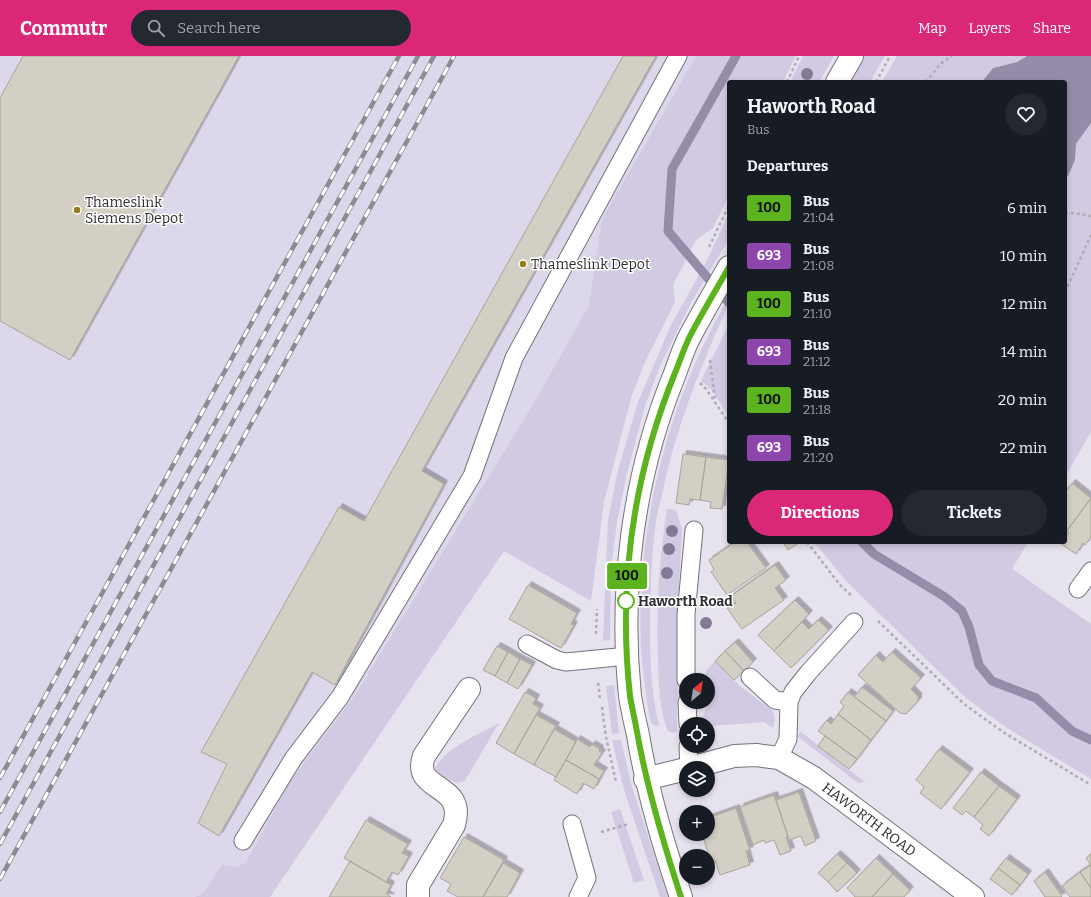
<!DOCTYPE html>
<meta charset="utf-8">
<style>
body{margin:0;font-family:Bitter,serif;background:#242831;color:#f1f3f6;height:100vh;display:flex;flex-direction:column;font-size:15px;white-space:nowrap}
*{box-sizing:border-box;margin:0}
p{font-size:13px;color:#9ea1a6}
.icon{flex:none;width:22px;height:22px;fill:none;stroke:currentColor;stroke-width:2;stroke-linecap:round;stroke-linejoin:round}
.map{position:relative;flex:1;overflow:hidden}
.panel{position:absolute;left:727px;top:24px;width:340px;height:464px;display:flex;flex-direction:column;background:#171b24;border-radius:4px;box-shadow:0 2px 6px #0003}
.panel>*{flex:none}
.badge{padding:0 8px;border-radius:3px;font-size:14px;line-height:26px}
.needle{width:26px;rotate:29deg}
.buttons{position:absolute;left:679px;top:617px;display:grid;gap:8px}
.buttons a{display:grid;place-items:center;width:36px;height:36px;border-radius:50%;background:#171b24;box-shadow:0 2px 6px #0003;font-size:20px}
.map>.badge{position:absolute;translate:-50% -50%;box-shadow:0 0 0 2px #fff}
h2{padding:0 20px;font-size:15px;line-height:36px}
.round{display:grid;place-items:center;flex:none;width:42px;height:42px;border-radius:21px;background:#242831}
.overview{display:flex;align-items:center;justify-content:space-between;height:68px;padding:0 20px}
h1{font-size:19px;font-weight:700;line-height:30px}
.button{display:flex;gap:8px;margin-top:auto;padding:8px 20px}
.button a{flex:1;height:46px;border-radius:24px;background:#db2777;color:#fff;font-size:16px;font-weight:700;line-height:46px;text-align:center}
.button a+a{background:#242831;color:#f1f3f6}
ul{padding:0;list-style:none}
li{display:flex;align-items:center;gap:12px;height:48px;padding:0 20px}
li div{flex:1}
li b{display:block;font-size:15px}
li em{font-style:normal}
li .badge{min-width:44px;font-weight:700;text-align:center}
header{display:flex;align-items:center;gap:24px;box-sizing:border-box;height:56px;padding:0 20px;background:#db2777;color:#fff}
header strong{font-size:19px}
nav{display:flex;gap:22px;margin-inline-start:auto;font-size:14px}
.search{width:280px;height:36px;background:#242831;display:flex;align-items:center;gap:10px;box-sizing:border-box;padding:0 14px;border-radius:22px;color:#9ea1a6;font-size:15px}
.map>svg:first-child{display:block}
.built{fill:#dcd7ea}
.green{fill:#d1cae2}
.water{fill:#948ca9}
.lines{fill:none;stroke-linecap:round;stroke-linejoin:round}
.stream{stroke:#948ca9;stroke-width:9}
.building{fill:#d3cfc4;stroke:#a8a499;filter:url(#shadow)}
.lane-casing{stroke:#75727c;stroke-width:19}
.street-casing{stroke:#75727c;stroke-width:24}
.secondary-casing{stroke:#75727c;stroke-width:24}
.path{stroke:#afacb5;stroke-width:2.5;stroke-dasharray:3 3;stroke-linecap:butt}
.lane{stroke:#fff;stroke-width:17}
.street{stroke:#fff;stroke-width:22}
.secondary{stroke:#fff;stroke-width:22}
.rail-casing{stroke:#8c8a92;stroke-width:4.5}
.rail{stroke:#fff;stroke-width:3;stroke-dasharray:9;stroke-linecap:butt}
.tree{fill:#847a96}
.line-casing{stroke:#fff;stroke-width:9}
.line{stroke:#5cb31e;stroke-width:6}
.poi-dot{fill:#947920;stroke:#fff;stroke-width:1.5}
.stop-dot{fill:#fff;stroke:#5cb31e;stroke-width:2}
.labels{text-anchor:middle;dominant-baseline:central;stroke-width:3;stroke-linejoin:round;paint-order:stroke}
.poi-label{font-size:14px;fill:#2e2d31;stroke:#fff;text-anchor:start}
.stop-label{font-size:14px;font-weight:bold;fill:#2e2d31;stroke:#fff;text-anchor:start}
.street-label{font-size:14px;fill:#2e2d31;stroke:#fff}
</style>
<header>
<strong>Commutr</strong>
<div class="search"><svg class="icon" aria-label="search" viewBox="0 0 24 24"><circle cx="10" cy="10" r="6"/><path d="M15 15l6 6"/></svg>Search here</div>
<nav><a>Map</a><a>Layers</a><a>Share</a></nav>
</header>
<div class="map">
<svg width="1091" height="841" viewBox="0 0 1091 841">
<defs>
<filter id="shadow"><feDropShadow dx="3.5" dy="-3.5" stdDeviation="0" flood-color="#0004"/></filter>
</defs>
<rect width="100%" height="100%" fill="#e6e2ee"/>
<path class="built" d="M0,0H696L602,163L589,249L538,340L355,639L291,724L246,807L238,811H231L222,808L204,836L195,841H0Z"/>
<path class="green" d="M696,0H796L783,26H729V139L713,172L696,184L673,229L675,246L645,306L631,342L604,446L591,545L504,495L270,841H195L204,836L222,808C232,812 237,812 246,806L291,724L355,639L538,340L589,249L602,163Z
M803,0H834L819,26H790Z
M865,0H885L870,26H850Z
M897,0H1027L1017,6L993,12L982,26H882Z
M1091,67V376L1065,421V121L1068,120L1075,104L1076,88Z
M729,157V183L692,245L660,310L645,350L626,421L617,466L611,512L610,584L603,585L608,465L617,418L638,346L671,269L705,208Z
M729,241V247C701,311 677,367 663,435C660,448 656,461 655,473C651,502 651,532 650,561C650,596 650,634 659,669L656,670L652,668L649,659C646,636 642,613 641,590C636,469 668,345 729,241Z
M729,268V361L711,333L701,325Z
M667,453L676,454L682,474L678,545L677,675L673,677L668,675C659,654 659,629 658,606C656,554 659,504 667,453Z
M814,486H1028L1012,513L1091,568V723L1007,672L966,642L847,526Z
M715,605L740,630L773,655L775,664L773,672L764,666L711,670L708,672V668H700L710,643L708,624L705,622L706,615Z
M614,629L619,677L612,678L606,630Z
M499,667L465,725L457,727L437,717L435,712C448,690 478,679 499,667Z
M801,676L865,726L858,727L797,680Z
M612,684H621L632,731L668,841H660L624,734Z
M620,753L644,824L634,827L611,756Z"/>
<path class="water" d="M1027,0H1091V67L1076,88L1075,104L1068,120L1065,121V26H982L993,12L1017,6Z"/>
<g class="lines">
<path class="stream" d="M729,247L668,175L672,113L736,0
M862,486L874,498L945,541L962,555L969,571L979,609L992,625L1036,642L1072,675L1091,684"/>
</g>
<path class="building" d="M23,0H239L70,304L0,265V42Z
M623,0H656L422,415L444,428L335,629L312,616L219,780L198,767L227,708L201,696L339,451L364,465Z
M683,398L706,401L700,444L690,443L689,449L676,447Z
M706,401L729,404L722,453L710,452L711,446L700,444Z
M1072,427L1091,442L1066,476L1065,436Z
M1091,442V481L1085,489L1083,487L1076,498L1061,488L1065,486V482L1069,477L1066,476Z
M735,486H747L766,512L727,539L711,516L714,514L709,504Z
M783,486H800L788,494Z
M775,509L786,524L775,532L784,544L742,573L727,552L736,547L731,540Z
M528,529L577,557L571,568L574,569L561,592L509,563Z
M795,544L809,558L774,595L758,579Z
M818,564L829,574L791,612L774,595L802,566L809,573Z
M735,586L753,606L744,615L725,595Z
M497,590L508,596L495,620L483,614Z
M725,595L744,615L734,624L715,605Z
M508,596L520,603L507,627L495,620Z
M892,596L921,622L911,633L918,640V645L906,658L900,657L858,619L876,599L883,606Z
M520,603L532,609L518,633L507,627Z
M862,631L893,655L886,665L854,641Z
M525,636L536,642L533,648L540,652L514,698L496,687Z
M848,636L886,665L871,684L838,658L844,650L840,646Z
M838,658L871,684L857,703L818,675L827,664L831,668Z
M536,659L556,670L534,709L514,698Z
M554,673L576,686L556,721L534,709Z
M825,680L857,703L849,713L818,690Z
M577,683L590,691L592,688L600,693L599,695L602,697L594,709L604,715L599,723L566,704Z
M939,693L970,716L941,753L920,737L924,731L916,724Z
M566,704L599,723L594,733L583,727L577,738L554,724Z
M981,716L999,730L974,761L966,755L962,759L953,752Z
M999,730L1017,743L989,780L980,773L983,769L974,761Z
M799,736L816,785L805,790L801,780L789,784L776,744Z
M774,739L788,780L786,781L791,795L780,799L774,784L765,787L764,784L753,789L740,751Z
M736,752L750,794L746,795L750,809L720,819L715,804L711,806L702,778H708V762Z
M366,764L408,788L402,797L409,800L398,819L392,816L386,826L344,802Z
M464,781L504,804L483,841H458L447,835L451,828L440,822Z
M837,798L847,807L828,826L818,817Z
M1091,798V832L1080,816L1091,809L1086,802Z
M876,802L893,818L872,841H855L847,832Z
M1006,802L1028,818L1020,829L998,812Z
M350,805L391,829L386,838L391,841H329Z
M503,807L520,817L507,841H483Z
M847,807L857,817L837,836L828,826Z
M998,812L1020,829L1012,839L990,823Z
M1045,816L1062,840L1061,841H1045L1034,825Z
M1080,816L1091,832V841H1070L1062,830Z
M893,818L910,834L904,841H872Z"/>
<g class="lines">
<defs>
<path id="lane" d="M1078,533L1091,515
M527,588L557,604L566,606L628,600
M750,621L775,644L789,646
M686,624V558L694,474
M687,646L688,668
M688,690L689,712
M779,702L788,683L789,646L793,636L808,617L854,566
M572,768L587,822L578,841
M243,785L293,703L340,641L472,420L514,302L678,0"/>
<g id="street">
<path id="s1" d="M690,712L734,700L756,699L779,702L814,722L973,841"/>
<path d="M645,723L686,713"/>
<path d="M418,841V829L454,769C467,725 411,737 424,700L469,633"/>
</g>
<path id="secondary" d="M837,26L852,0
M681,841C663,788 647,734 638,679C635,666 632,653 630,640C619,532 633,421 674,320C679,307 683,293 690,280C702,257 716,234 729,211"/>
</defs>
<use href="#lane" class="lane-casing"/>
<use href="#street" class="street-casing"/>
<use href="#secondary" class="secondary-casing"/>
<path class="path" d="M787,26L799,0
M876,26L890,0
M926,26L940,8L952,0
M1065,156L1091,160
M709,191L729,149
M1065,236L1091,179
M710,304L715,344
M700,327L706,333L729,367
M807,486L840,529L853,541
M878,565L964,648L1003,676L1091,729
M596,578L597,553
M598,627L600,642
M602,651L606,681L616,726
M601,776L629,768"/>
<use href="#lane" class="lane"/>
<use href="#street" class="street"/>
<use href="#secondary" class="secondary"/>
<defs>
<path id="rail" d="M0,722L399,0
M0,756L418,0
M0,788L434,0
M0,823L454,0"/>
</defs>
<use href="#rail" class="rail-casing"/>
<use href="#rail" class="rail"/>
</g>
<g class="tree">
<circle cx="807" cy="18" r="6"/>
<circle cx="672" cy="475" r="6"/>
<circle cx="669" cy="493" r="6"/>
<circle cx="667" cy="517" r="6"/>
<circle cx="706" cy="567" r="6"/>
</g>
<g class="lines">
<defs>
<path id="line" d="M681,841C663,786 647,732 637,676C635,664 632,652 630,640C618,530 633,420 675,317C680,305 684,292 690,280C702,257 716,234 729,211"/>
</defs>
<use href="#line" class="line-casing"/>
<use href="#line" class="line"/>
</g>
<g class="poi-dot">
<circle cx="77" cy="154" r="4"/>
<circle cx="523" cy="208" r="4"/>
</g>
<circle class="stop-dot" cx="626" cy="545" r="8"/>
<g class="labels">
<g class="poi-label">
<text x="85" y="146">Thameslink<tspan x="85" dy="16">Siemens Depot</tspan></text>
<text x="531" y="208">Thameslink Depot</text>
</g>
<g class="stop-label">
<text x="638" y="545">Haworth Road</text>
</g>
<g class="street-label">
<text stroke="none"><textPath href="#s1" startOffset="200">HAWORTH ROAD</textPath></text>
</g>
</g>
</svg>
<div class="buttons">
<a><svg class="needle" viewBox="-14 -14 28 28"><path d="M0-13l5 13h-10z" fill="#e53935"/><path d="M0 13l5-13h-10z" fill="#9ea1a6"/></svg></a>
<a><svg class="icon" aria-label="locate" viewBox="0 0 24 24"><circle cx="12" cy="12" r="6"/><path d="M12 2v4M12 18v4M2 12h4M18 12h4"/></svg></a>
<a><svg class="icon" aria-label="layers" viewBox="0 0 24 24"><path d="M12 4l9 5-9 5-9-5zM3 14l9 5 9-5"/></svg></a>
<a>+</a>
<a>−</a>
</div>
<b class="badge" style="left:627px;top:520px;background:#5cb31e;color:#111">100</b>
<section class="panel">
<div class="overview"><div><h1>Haworth Road</h1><p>Bus</p></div><a class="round"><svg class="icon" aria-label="heart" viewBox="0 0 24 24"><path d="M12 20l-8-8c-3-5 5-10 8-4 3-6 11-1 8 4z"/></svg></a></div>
<h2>Departures</h2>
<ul>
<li><span class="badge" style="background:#5cb31e;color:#111">100</span><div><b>Bus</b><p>21:04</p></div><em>6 min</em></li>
<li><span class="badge" style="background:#8e44ad;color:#fff">693</span><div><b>Bus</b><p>21:08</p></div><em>10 min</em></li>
<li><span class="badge" style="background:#5cb31e;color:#111">100</span><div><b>Bus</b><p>21:10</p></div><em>12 min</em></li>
<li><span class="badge" style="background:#8e44ad;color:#fff">693</span><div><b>Bus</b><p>21:12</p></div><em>14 min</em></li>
<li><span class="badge" style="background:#5cb31e;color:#111">100</span><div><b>Bus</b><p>21:18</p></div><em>20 min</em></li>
<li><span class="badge" style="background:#8e44ad;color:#fff">693</span><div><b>Bus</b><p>21:20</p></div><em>22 min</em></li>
</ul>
<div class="button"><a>Directions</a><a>Tickets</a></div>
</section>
</div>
